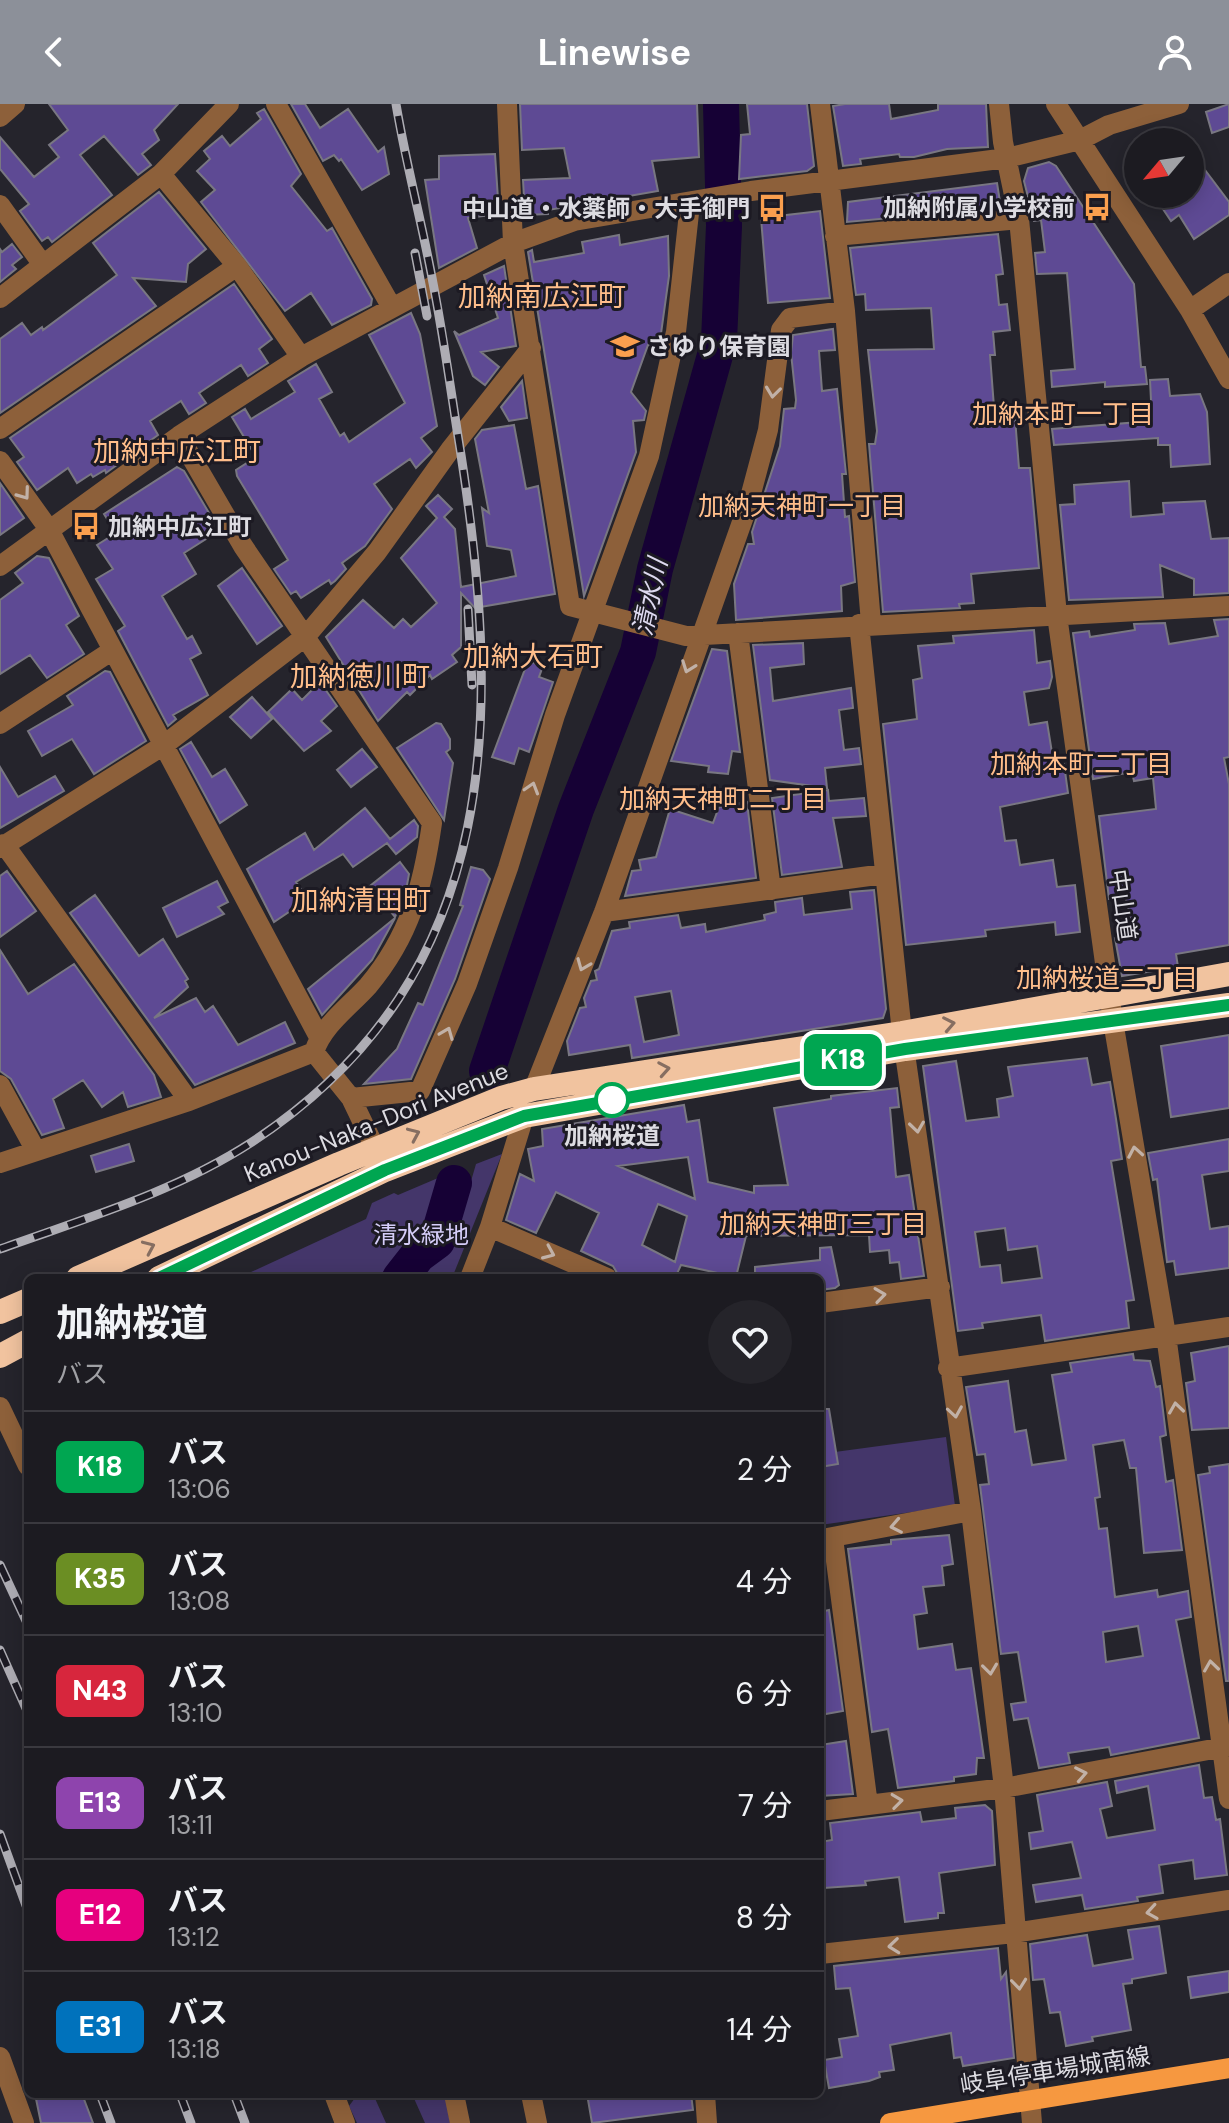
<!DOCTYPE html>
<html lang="ja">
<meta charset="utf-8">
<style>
body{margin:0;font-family:"DM Sans","Noto Sans JP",sans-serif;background:#25242a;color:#f1f3f6;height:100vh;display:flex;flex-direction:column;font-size:30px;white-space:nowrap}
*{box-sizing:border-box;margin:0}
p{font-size:26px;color:#a0a1a5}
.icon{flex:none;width:44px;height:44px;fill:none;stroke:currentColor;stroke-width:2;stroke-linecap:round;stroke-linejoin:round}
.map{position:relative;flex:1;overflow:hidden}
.side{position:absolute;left:24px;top:1170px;width:800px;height:824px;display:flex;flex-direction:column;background:#1c1b21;border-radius:12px;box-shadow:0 4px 20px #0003,0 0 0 2px #3a393f}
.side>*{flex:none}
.badge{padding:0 16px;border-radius:12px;font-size:28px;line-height:52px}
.needle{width:52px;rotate:241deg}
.tools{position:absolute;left:1124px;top:24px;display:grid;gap:16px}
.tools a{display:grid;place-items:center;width:80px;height:80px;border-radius:50%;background:#1c1b21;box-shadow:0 4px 20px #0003,0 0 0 2px #3a393f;font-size:40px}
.map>.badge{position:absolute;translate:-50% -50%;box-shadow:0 0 0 4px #fff}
.round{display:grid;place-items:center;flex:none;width:84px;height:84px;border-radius:42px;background:#25242a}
.overview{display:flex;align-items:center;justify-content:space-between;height:136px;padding:0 32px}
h1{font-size:38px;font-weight:700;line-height:60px}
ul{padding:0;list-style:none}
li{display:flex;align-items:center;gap:24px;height:112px;padding:0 32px;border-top:2px solid #3a393f}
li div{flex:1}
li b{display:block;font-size:30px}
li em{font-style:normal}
li .badge{min-width:88px;font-weight:700;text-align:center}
header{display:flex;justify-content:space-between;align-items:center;height:104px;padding:0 32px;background:#8c9099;color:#fff;font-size:36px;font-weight:700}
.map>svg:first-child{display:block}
.green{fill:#44366a}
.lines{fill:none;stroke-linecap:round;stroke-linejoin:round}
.river{stroke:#160135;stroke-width:36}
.building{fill:#5e4a94;stroke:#797782;stroke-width:2;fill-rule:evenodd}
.minor{stroke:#8d603a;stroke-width:20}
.major{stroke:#f69840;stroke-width:20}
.highway{stroke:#f1c39f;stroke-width:24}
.rail-casing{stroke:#aeadb4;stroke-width:9}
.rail{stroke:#1c1a23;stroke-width:6;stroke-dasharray:18;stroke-linecap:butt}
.oneway{stroke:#c1b1a7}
.oneway2{stroke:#866e61}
.line-casing{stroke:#fff;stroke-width:18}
.line{stroke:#00a651;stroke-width:12}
.stop-dot{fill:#fff;stroke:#00a651;stroke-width:4}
.labels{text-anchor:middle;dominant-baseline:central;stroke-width:6;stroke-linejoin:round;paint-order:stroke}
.poi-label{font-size:24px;font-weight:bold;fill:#dddce2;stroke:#1c1a23;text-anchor:end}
.street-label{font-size:24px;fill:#dddce2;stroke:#1c1a23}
.stop-label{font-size:24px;font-weight:bold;fill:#dddce2;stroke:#1c1a23}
.park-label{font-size:24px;fill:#d5cdf8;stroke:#1c1a23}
.neighbourhood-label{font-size:26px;fill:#ffbe8b;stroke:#1c1a23}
.water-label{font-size:26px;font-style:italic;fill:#ddd9ef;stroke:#1c1a23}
.quarter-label{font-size:28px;fill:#ffbe8b;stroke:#1c1a23}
</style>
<header><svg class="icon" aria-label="back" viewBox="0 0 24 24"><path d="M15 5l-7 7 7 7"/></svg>Linewise<svg class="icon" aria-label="person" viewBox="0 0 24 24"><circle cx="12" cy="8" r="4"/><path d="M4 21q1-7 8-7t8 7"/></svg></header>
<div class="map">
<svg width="1229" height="2019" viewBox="0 0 1229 2019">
<rect width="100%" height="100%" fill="#25242c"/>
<path class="green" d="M502,1050L452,1174H238L366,1115L372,1099L394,1089L398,1091L438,1074L469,1084L476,1060Z
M946,1333L955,1402L820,1421V1350Z
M358,1990H373L386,2019H357L349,2002Z
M412,1990H445L450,2019H425Z"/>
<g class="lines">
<path class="river" d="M487,967L576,705L638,548L655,465L719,237L724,122L721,0
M400,1174L418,1151L437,1137L454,1079"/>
</g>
<path class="building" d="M49,0H178L154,26L159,36L142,50L151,61L138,71L104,32L80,51L112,91L52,138L48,133L42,137L20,107L29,100L0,65V33L34,73L59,53L49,41L68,26Z
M291,0H305L320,24L348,5L378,48L384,43L389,70L362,86L341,55L339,57L334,51L323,57Z
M520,0H697L699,53L652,57L658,87L548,106V110L525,111L523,76L570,74L564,44L522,46Z
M747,0H807L814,62L807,67L739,75L741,31L750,30Z
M845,0H889L891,15L938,6V0H986L988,43L947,45L914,53H900L899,50L860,55L861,60L843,62L833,2Z
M1229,0V23L1212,29L1206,8Z
M264,5L301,70L291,82L327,127L332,124L372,195L371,201L332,221L311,189L285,207L201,98L215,86L197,67L210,55L204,47L222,32L230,42L261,15L257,9Z
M1190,46L1229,98V111L1194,135L1179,111L1171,117L1153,90H1190Z
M495,50L499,110L468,114L477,144L439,164L425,76L439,75V52Z
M1049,58L1056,62L1134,180L1141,263H1145L1147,280L1105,283V278L1052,283L1051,267L1075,265L1067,169L1037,170L1035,149L1045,148L1041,116L1034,117L1024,77L1028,64Z
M997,79L1001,104L847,118L848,98Z
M159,88L206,145L188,160L186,178L133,174L156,202L0,309V235L22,219L31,231L42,223L43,226L117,171L93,139Z
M820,107L830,194L768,199L761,114Z
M998,130L1003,170L996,171L999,201L1007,200L1010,226L993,228L995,251H990L994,303L999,302L1000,315L1015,314L1019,364H1030L1039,464L971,470L974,499L959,500L960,504L883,508L869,340H875L877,327L868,246L934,245L931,204L866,206L865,190L856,191L850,144Z
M619,131L620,141L668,132L669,172L659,244L648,241L631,288L646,307L644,316L633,317L636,348L584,492L528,148L532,146L534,158L584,149L582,138Z
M12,140L22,153L12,161L16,165L0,178V145L2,148Z
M504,162L516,242L481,248L499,263L485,281L473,272L454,227L459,231L498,214L484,171Z
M234,180L272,235L259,245L268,259L248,272L241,261L199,289L206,299L189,310L181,297L150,317L158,331L106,369L105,366L93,373L91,370L77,379L68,364L37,386L17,358L24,353L10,334Z
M411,209L420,230L437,322L421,334L432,348L416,364L410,355L374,380L392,405L365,442L342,459L346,465L335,477L331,480L329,476L301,494L296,487L291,490L274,465L288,456L237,372L236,366L256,353L232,313L245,305L251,315L295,288L288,277L316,260L332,288L319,295L340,332L344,329L349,338L405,299L369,231Z
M833,225L835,246L819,247L822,287L837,285L846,370H842L845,413L849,412L855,478L841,482L842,507L736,516L734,480L748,440H754L752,428L780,342L784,305L795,304L796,296L791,249L793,231Z
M1168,275L1170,292L1200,290L1207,308L1210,360L1171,363L1170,341H1158V334L1054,341L1052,325L1152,317L1150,276Z
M522,277L527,314L509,317L501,303Z
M514,321L526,385L538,382L555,490L475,504L461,489V543L452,551L457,558L432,575L430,571L410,591L407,588L378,617L326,533L363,496L394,524L403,515L411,523L437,499L401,454L437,414L426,402L438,391L452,405L444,413L455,425L461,483L516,472L511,446L487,442L482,404L489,409L475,335L482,326Z
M177,363L184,367L209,409L203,413L214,430L184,449L196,470L162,492L187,535L192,532L201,549L190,555L208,591L173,611L176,615L168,622L118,527L125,522L96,475L113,465L97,441L116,429L104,410Z
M1129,377L1131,413L1164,410L1163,399L1205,397L1211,435L1229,434V489L1194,491V475L1160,461L1163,493L1069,496L1060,401L1075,400L1074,381Z
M0,379L24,414L0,431Z
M37,452L49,454L79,512L66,521L84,550L47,574L30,551L0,570V496L23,479L15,469Z
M242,464L282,522L257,540L218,482Z
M1229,515V653L1224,654L1229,680V841L1176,850L1178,863L1122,872L1115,834L1132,831L1128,801L1125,793L1109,795L1099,712L1156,705L1153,674L1134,677L1132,668L1093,675L1073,529L1089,527L1090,533L1135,526L1134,520L1165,519L1169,540L1218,532L1214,516Z
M1034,526L1037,559L1050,557L1052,573L1049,584L1024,588L1029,621L1047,618L1054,661L1064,660L1068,689L1000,703L1005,737L1016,736L1020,761L1053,756L1057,783L1075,781L1080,828L1056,831L1055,818L985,826L986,832L906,841L883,620L917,615L913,576L922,574L918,542L954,539L953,532Z
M803,539L804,560L770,564L773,597L851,584L853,604L839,606L844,646L859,644L861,660L825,664L827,684L770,676L753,541Z
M712,545L727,547L740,648L732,647L728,670L708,668L709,662L671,657Z
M528,557L543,562L539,573L553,578L529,648L519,644L514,660L492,653Z
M105,567L110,568L146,637L94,670L72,635L42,652L28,627L73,601L67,592Z
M320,578L337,602L321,617L331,627L304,647L268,608L292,585L302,596Z
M252,593L272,615L251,634L230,613Z
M436,619L441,620L450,635V645L446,648L453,659L444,716L397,644Z
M191,638L212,673L225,665L247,701L220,719L180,645Z
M362,645L377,663L351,683L337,666Z
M0,663L18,693L55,672L64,687L0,724Z
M828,686L829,697L864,694L866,712L833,714L842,763L782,771L772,694Z
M747,698L756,774L625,792L632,767L641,766L639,756L656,753L670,705L713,719L719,703Z
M365,704L390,735L414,716L418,722L417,733L396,750L387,739L353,763L343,750L296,778L308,795L274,818L247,765L305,729L314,746Z
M400,758L409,770L407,781L398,788L403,793L395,813L370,782Z
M471,763L483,766L490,775L455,875L411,975L364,980L397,945L418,899L423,901L463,802L460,801Z
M7,767L36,807L0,833V772Z
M217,777L228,798L218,803L224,810L177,833L163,804Z
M874,786L886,905L883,914L632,954L630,941L569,951L567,937L580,904L586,903L584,894L591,877L597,876L595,867L599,865L612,827L630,824L629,818L678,811L681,824L705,820L706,828L765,816L764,811L776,808L775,798L802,794L804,811L852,805L850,788ZM671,887L679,931L644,938L635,893Z
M95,791L139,852L163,835L188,875L185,877L188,883L154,914L196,894L205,908L213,902L238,941L285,918L295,939L195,981L70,809Z
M395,814L372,856L322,911L308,885Z
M0,846L28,890L74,860L154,971L161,993L128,1003L123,988L102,1003L83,976L53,995L64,1024L42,1031L11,975L0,967Z
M1229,931V1004L1171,1013L1161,942Z
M1087,954L1092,981L1110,978L1116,1015L1122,1055L1111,1057L1134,1196L1126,1197L1129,1224L1045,1237L1041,1211L982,1219L983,1224L958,1227L923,962L956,957L966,1017L999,1013L997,995L1013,992L1008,963ZM1005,1124L1008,1146L1037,1142L1042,1174L1002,1179L1000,1161L980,1163L975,1128Z
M897,984L899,1003L890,1004L896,1073L909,1071L924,1172L901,1175L899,1158L890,1159L889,1146L870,1148L869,1131L746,1132L736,1173L681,1161L675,1174H620L613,1162L581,1147L599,1109L556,1088L536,1129L506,1116L520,1070L534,1077L528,1045L543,1042L542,1025L684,1001L687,1018L699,1016L708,1078L754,1089V1082L788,1081L774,1004L831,995V992ZM688,1053L695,1095L618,1062ZM658,1100L687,1112L675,1158L642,1141Z
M1229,1035V1067L1202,1071L1210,1125L1229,1122V1164L1176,1171L1174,1157L1167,1158L1157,1075L1153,1076L1148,1049Z
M129,1040L134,1057L96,1068L91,1052Z
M831,1143L839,1181L835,1184L820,1186V1174H755V1163L820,1156V1144Z
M1229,1242V1324L1192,1326L1186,1279L1195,1277L1191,1249Z
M1133,1250L1134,1256L1150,1257L1156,1283L1160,1282L1166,1331L1160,1333L1166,1378L1173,1376L1182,1446L1144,1449L1136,1364H1130L1124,1336L1093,1341L1100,1393L1095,1394L1099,1425L1107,1424L1115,1493L1157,1486L1158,1493L1188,1487L1191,1513L1176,1516L1199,1634L1111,1651L1109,1643L1068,1649L1070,1659L1039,1664L1028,1614L1014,1616L1011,1600L1026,1598L1018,1548L1001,1550L980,1381L989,1380L985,1350L977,1351L966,1283L1008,1277L1015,1328L1026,1326L1032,1361L1066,1356L1052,1271L1072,1268L1070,1259ZM1138,1522L1143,1552L1106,1558L1103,1528Z
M820,1305H829L838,1360L820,1363Z
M1229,1360V1577H1226L1198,1371L1210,1369L1209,1363Z
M949,1431L953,1460L942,1462L944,1481L923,1483L927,1509L914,1511L918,1545L952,1540L956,1566L971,1564L984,1654H977L976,1670L954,1673V1677L898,1684L888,1625L872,1628L848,1445L891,1440V1436Z
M829,1506L843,1607L820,1611V1508Z
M846,1637L853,1690L820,1692V1641Z
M1199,1661L1204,1694L1212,1693L1216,1716L1220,1715L1227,1771L1195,1775L1193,1756L1159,1761L1163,1789L1137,1793L1138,1797L1085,1805L1082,1791L1036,1798L1033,1781L1081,1774L1072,1738L1031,1745L1029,1729L1043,1727L1037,1691L1107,1678L1112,1702L1100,1705L1107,1734L1155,1726L1148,1682L1117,1689L1115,1677Z
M985,1701L992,1707L995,1761L939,1769L944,1809H938V1814L905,1818L899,1773L865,1777L866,1781L824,1784L823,1778H820V1738L832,1736L830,1719L920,1708L922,1718L956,1714L955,1704Z
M1159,1822L1166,1869L1132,1875V1879L1123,1880L1131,1926L1092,1933L1093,1937L1066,1942L1060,1908L1050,1909L1044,1875L1033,1876L1030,1840L1087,1831L1093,1862L1133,1855L1128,1826Z
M998,1844L1001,1875L1006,1868L1014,1954L963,1962L961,1953L954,1954L951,1929L890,1941L894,1966L879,1968L880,1973L869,1977L829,1984L824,1956L842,1953L839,1935L858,1932L850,1884L836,1885L834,1862Z
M1229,1867V1888L1191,1894L1188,1873Z
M35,1990H82L93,2019H41Z
M587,1990H691L693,2006L592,2019Z"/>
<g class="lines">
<path class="minor" d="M276,0L391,202
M507,0L513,139L570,502L686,532L1229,502
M820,0L845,207L871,519
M999,0L1003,38L1019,115L1057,511L1113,917L1166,1231L1229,1695
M1056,0L1190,206L1229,275
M0,13L15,0
M161,70L237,162L301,253
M0,101L43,161
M835,132L1019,115
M0,194L161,70L229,0
M1190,206L1229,179
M0,325L237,162
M0,357L48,424L319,933
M0,462L179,332L301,253L513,139L574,117L751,87L1007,54L1080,36L1109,21L1179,0
M859,520L902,929L971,1407L1004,1684L1032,2019
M738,529L771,786
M0,620L113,546
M4,740L189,997
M0,744L164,641L306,532L377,448L450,346L531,244
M604,808L884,770
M314,948L351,994L376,1046
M0,981L36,1047
M534,985L604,808L748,401L768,326L781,226L790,214L845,207
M351,994L420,987L467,880L508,764L555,611L649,352L676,228L690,100
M0,1059L189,997L314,948C323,921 349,903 368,882C410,832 423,782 432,719L243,442L179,332
M490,1123L607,1174
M470,1174L490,1123L524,1012
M820,1199L940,1183
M948,1264L1229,1223
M0,1303L28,1362
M833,1434L868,1701
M822,1435L971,1407
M820,1707L1004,1684L1229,1642
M820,1850L1014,1829L1229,1796
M0,1953L24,2019
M334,1990L345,2019
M454,1990L460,2019
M531,1990L537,2019
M705,1990L707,2019"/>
<path class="major" d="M890,2019L1229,1964"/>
<path class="highway" d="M78,1174L339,1060L501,994L534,985L902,929L1229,870
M159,1174L385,1066L524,1012L905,945L1229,901
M0,1208L28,1196
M0,1252L28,1237"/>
<defs>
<path id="rail" d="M415,149L427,212
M468,505L472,581
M0,1145C86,1114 175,1088 252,1038C508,870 502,603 458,332C450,281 443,230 433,179C422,119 406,60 396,0
M0,1461L28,1521
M0,1546L28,1609
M0,1730L28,1807
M100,1990L111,2019
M180,1990L191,2019
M234,1990L245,2019"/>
</defs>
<use href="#rail" class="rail-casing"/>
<use href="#rail" class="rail"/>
</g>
<defs><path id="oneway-chevron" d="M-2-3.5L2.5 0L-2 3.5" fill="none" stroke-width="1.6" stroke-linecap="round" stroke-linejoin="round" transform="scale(2)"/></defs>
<g class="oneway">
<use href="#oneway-chevron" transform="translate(773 288) rotate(97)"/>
<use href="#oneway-chevron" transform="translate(24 390) rotate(54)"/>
<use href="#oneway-chevron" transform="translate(688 563) rotate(110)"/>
<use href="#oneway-chevron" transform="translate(532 684) rotate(-73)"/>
<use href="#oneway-chevron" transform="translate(583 861) rotate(112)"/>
<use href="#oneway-chevron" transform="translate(447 929) rotate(-68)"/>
<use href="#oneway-chevron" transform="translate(917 1023) rotate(82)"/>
<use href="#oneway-chevron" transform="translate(1135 1048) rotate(-100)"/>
<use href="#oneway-chevron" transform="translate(549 1149) rotate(23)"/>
<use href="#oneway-chevron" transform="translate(880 1191) rotate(-8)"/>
<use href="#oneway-chevron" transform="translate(1176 1304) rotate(-98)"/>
<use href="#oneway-chevron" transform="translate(955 1308) rotate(81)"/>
<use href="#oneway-chevron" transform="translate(896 1422) rotate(169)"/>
<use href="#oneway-chevron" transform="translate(1211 1562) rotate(-98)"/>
<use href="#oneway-chevron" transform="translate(990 1565) rotate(83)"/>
<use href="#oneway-chevron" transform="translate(1081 1670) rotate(-11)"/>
<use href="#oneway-chevron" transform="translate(897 1697) rotate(-7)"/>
<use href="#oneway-chevron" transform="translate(1152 1808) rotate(171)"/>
<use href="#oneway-chevron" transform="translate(894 1842) rotate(174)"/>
<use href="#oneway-chevron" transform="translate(1019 1880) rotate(84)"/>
</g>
<g class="oneway2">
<use href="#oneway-chevron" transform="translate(949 920) rotate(-11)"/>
<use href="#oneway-chevron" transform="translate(664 965) rotate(-10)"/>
<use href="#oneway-chevron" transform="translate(414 1030) rotate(-24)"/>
<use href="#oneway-chevron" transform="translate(149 1143) rotate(-24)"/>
</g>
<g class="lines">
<defs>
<path id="line" d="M159,1174L385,1066L524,1012L905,945L1229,901"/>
</defs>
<use href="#line" class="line-casing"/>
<use href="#line" class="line"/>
</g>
<defs>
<symbol id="bus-bare" viewBox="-9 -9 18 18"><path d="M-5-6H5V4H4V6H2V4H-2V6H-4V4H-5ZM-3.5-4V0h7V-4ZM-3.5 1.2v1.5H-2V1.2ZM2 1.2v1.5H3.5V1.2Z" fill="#fa9f4e" stroke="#1c1a23" stroke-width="2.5" paint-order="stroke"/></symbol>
<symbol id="school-bare" viewBox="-9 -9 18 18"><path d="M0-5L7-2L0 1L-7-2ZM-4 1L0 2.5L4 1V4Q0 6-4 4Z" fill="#fa9f4e" stroke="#1c1a23" stroke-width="2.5" paint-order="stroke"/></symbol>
</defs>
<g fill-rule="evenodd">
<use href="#bus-bare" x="1077" y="83" width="40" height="40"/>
<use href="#bus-bare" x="752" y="84" width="40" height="40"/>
<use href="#school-bare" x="605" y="222" width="40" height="40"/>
<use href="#bus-bare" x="66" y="402" width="40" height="40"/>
</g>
<circle class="stop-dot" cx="612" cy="996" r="16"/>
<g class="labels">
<g class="poi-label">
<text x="1075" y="103">加納附属小学校前</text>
<text x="750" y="104">中山道・水薬師・大手御門</text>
<text x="647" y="242" text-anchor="start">さゆり保育園</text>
<text x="108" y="422" text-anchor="start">加納中広江町</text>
</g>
<g class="street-label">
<text transform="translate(1123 801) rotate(82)">中山道</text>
<text transform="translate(376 1018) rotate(-22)">Kanou-Naka-Dori Avenue</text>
<text transform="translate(1055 1966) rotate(-9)">岐阜停車場城南線</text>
</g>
<g class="stop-label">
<text x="612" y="1031">加納桜道</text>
</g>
<g class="park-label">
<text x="421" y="1130">清水緑地</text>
</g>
<g class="neighbourhood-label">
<text x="1063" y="310">加納本町一丁目</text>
<text x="802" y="402">加納天神町一丁目</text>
<text x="1081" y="660">加納本町二丁目</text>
<text x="723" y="695">加納天神町二丁目</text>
<text x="1107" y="874">加納桜道二丁目</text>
<text x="823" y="1120">加納天神町三丁目</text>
</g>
<g class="water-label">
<text transform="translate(650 493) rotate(-78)">清水川</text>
</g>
<g class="quarter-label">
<text x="542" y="192">加納南広江町</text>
<text x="177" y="347">加納中広江町</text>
<text x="533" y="552">加納大石町</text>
<text x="360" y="572">加納徳川町</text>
<text x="361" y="796">加納清田町</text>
</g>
</g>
</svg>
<div class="tools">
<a><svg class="needle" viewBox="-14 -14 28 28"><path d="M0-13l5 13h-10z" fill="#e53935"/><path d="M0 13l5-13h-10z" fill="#a0a1a5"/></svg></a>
</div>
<b class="badge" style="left:843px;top:956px;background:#00a651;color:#fff">K18</b>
<section class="side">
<div class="overview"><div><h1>加納桜道</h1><p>バス</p></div><a class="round"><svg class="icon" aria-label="heart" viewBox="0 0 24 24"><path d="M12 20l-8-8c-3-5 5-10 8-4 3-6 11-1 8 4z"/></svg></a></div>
<ul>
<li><span class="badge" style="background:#00a651;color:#fff">K18</span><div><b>バス</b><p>13:06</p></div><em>2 分</em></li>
<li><span class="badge" style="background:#6b8e23;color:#fff">K35</span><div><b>バス</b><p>13:08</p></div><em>4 分</em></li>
<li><span class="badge" style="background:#d7263d;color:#fff">N43</span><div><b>バス</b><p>13:10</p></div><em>6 分</em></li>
<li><span class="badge" style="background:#8e44ad;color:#fff">E13</span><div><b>バス</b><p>13:11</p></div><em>7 分</em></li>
<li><span class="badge" style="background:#e6007e;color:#fff">E12</span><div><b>バス</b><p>13:12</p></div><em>8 分</em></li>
<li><span class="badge" style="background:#0072bc;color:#fff">E31</span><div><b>バス</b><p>13:18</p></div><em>14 分</em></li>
</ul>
</section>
</div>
